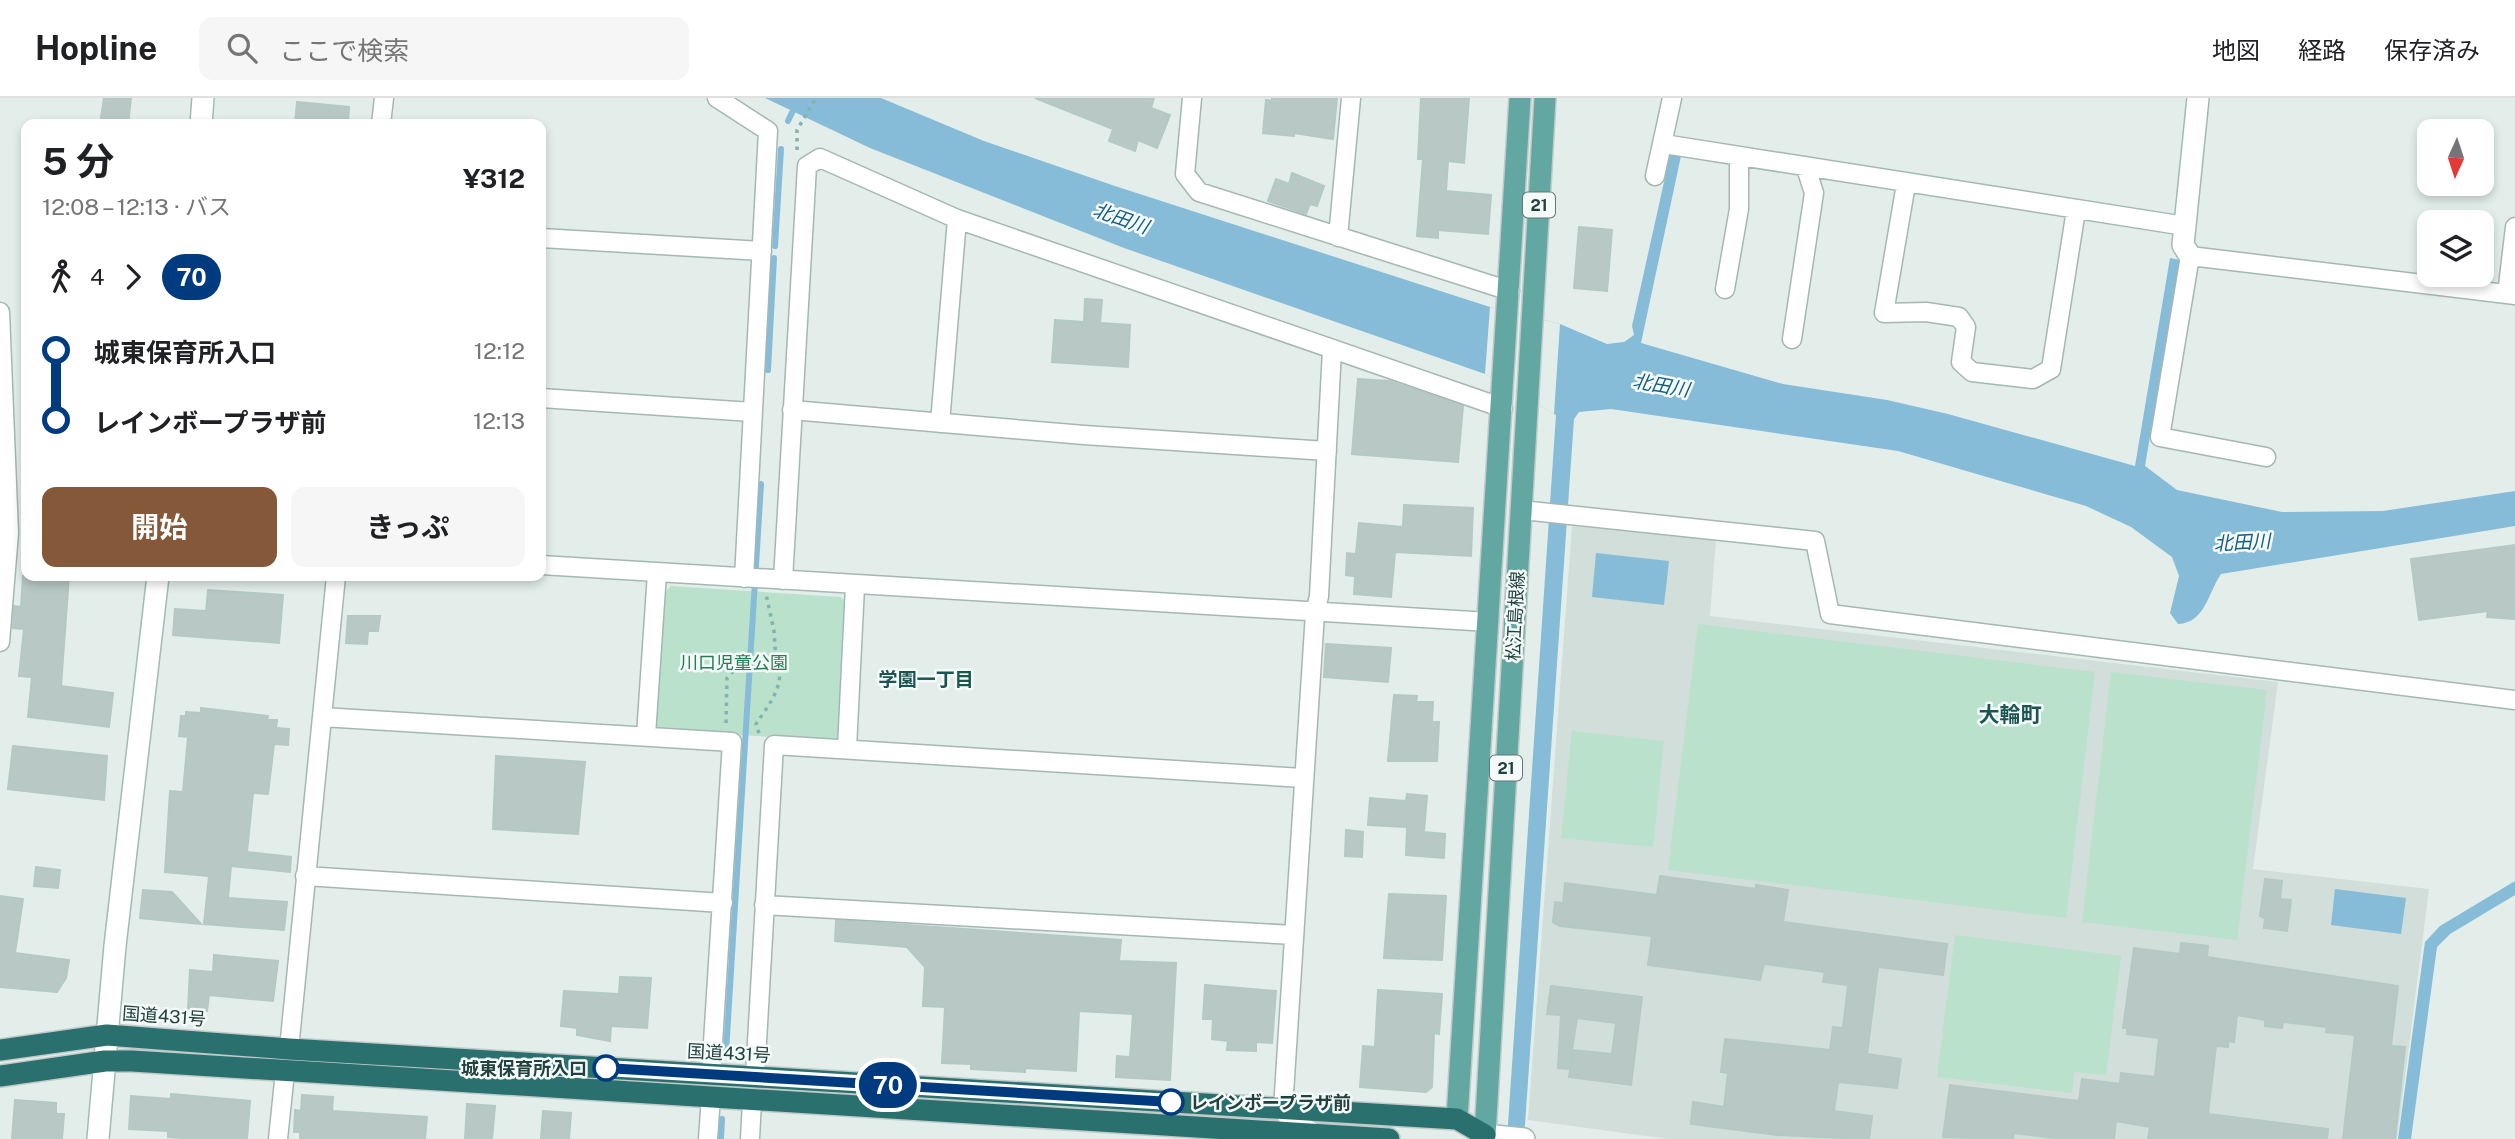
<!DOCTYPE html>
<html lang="ja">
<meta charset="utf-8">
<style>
body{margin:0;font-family:"Public Sans","Noto Sans JP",sans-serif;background:#f6f6f6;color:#202124;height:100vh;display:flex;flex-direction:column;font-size:26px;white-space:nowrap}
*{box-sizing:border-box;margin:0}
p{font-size:23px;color:#757577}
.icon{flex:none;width:38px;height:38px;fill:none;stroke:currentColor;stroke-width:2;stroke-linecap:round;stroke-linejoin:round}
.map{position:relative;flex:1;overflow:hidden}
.sheet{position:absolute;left:21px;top:21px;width:525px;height:462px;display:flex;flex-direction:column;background:#fff;border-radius:14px;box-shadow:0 4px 10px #0003}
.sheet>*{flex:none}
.badge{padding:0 14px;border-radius:23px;font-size:24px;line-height:46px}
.needle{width:46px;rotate:183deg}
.tools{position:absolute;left:2417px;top:21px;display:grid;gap:14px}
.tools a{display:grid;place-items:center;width:77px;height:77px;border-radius:14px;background:#fff;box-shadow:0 4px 10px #0003;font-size:35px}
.map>.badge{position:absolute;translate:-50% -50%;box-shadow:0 0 0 4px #fff}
.legs{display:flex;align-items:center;gap:10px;height:77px;padding:0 21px;font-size:23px}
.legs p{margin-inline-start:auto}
.head{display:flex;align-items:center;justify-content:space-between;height:119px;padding:0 21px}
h1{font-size:38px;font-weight:700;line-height:52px}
.primary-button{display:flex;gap:14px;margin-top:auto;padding:14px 21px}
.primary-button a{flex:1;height:80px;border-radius:14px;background:#845838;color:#fff;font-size:28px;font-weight:700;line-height:80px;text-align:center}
.primary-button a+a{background:#f6f6f6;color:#202124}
ul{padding:0 21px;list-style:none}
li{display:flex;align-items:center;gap:24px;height:70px;font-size:26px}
li i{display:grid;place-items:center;width:10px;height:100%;margin:0 9px;background:currentColor}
li i::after{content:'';width:18px;height:18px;margin:-9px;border:5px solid;border-radius:50%;background:#fff}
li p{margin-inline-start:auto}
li:first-child i{background:linear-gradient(#0000 50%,currentColor 0)}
li:last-child i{background:linear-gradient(currentColor 50%,#0000 0)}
header{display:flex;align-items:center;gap:42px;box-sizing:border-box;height:98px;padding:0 35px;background:#fff;border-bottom:2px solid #e0e0e0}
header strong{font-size:33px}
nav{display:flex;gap:38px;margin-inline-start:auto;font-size:24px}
.search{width:490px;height:63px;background:#f6f6f6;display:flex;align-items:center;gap:18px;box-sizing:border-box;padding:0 24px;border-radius:14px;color:#757577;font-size:26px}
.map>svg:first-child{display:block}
.built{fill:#d1deda}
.green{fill:#bae1cc}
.water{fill:#86bcd7}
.pier{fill:#e3eeeb}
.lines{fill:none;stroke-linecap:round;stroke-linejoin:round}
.stream{stroke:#86bcd7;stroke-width:6}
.building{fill:#b8c9c5;stroke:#b4c8c4;stroke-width:2}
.street-casing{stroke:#a5b7b4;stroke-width:21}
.secondary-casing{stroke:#a0bbb6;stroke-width:24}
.primary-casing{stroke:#c1cac9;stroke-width:24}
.highway-casing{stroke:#c1cac9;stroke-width:24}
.path{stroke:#80b4ae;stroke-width:3.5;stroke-dasharray:3.5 5;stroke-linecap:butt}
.street{stroke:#fff;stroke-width:18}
.secondary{stroke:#fff;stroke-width:21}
.primary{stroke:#63a7a3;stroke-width:21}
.highway{stroke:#2a706f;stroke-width:21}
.line-1-casing{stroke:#fff;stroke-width:16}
.line-1{stroke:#003b80;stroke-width:10}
.stop-1-dot{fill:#fff;stroke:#003b80;stroke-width:3.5}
.labels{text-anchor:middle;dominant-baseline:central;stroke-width:5;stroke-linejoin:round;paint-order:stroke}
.shield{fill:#f4faf8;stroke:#607876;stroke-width:2}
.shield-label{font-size:16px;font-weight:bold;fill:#21413e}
.street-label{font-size:18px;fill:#21413e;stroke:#f4faf8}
.park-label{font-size:18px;fill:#277c58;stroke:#f4faf8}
.stop-label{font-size:18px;font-weight:bold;fill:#21413e;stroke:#f4faf8;text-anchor:end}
.water-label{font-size:19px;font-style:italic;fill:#155c83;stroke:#f4faf8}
.neighbourhood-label{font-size:19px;font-weight:bold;fill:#1a5552;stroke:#f4faf8}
.quarter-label{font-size:21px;font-weight:bold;fill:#1a5552;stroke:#f4faf8}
</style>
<header>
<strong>Hopline</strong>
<div class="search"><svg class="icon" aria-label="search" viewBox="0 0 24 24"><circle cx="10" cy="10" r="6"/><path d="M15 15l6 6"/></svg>ここで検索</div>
<nav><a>地図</a><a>経路</a><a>保存済み</a></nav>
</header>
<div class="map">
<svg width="2515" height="1041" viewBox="0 0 2515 1041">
<rect width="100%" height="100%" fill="#e3eeeb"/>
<path class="built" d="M1572,428L1716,442L1710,518L2278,584L2253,771L2429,791L2397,1041H1668L1528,1022Z"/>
<path class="green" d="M671,488L841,499L845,503L839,636L835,643L660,632L655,626L665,494Z
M1698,526L2095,574L2066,820L1668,772Z
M2111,574L2267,592L2237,842L2082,824Z
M1572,633L1664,643L1653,749L1561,740Z
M1955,837L2121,858L2106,977L2074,974L2072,995L1937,979Z"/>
<path class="water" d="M765,0H881L984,43L1115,88L1490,209L1560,226L1607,246L1624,244L1634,237L1632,228L1670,57L1681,58L1641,245L1783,286L1887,302L1948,316L2135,368L2170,160L2180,162L2145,368L2177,392L2282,414L2383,413L2515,393V428L2221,476C2208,495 2205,525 2178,526L2170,515L2179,478L2172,459L2131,429L2086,408L1898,353L1611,311L1579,314L1574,321L1524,1041H1507L1556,317L1485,276L1124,150L870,50Z
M1596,455L1669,463L1664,507L1592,499Z
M2515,783V797L2450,836L2437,849L2411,1041H2398L2425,844L2440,828Z
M2335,791L2406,800L2401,836L2331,827Z"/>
<path class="pier" d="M1490,209L1560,226L1554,316L1485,276Z"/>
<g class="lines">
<path class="stream" d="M788,23L799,0
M775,148L781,51
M768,272L774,160
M726,954L761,386
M721,1041L722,1021"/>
</g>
<path class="building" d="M104,0H131L128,26H100Z
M1035,0H1154L1151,10L1170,17L1157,50L1138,42L1135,53L1109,43L1113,31Z
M1272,0H1337L1333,41L1294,35V38L1263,35L1266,2L1272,3Z
M1421,0H1469L1464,65L1448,63L1446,93L1491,97L1488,136L1438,132V140L1417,138L1423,61H1418Z
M297,4L349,9L348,26H295Z
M1292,75L1324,88L1317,108L1310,106L1306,116L1268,103L1276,81L1289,86Z
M1579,129L1612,132L1607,193L1574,190Z
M1085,201L1102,202L1100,225L1130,227L1128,269L1052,264L1055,222L1084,224Z
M1358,281L1389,283L1463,308L1458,364L1352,356Z
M1404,407L1473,410L1471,458L1395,454L1391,499L1354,496L1355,478L1346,477L1347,455L1356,456L1359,425L1403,429Z
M2515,447V521L2487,519L2488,513L2419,522L2411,461Z
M23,478H69L61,588L113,595L109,629L28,619L32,579L19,578L24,531L13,530L14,508L21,509Z
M208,492L283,497L279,545L173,537L175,511L206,513Z
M348,518H380L378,533H368L367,546L346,545Z
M1326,546L1391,550L1388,584L1324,579Z
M1394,597L1417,598L1416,604H1433L1432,624H1439L1437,663H1388Z
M201,610L268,618L267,622H277L276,630L289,631L288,647L274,646L268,696L253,695L247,754L291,759L290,774L231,768L228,800L287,804L284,832L204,826L209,778L165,774L170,693L183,694L188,639L179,638L181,618H186V614L201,615Z
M13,648L107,658L104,702L8,691Z
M496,658L585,664L578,736L493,731Z
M1407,696L1427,698L1424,734L1445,736L1444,760L1406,757L1407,729L1368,727L1370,700L1406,703Z
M1346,732L1363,734L1362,759L1345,758Z
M36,769L60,772L58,790L34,788Z
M1660,778L1756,791V787L1788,792L1783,824L1947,846L1943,877L1878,869L1867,956L1901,961L1897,990L1838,984L1834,1013L1872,1018L1869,1041L1777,1037L1691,1026L1693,1004L1724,1009L1728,975L1721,974L1725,941L1830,952L1833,929L1843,930L1848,887L1823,884L1825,874L1764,866L1760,882L1648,867L1652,838L1560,828L1553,824L1555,804L1563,805L1565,785L1657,797Z
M2265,781L2282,783L2280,801L2291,802L2287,833L2264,830L2265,820L2260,818Z
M143,792L172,794L201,826L140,820Z
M1389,796L1446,798L1442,862L1384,860Z
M0,798L23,801L15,855L69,862L66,880L57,894L0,889Z
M836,822L1121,842L1119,863L1176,865L1170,982L1116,979L1117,958L1130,959L1133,916L1079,913L1076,973L1025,970V974L971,971V966L942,965L945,909L923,908L925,869L907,849L835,843Z
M2181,845L2208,848L2207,859L2398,888L2391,948L2405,949L2395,1041H2343L2355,937L2326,934L2327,929L2283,924L2282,930L2265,928V922L2237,917L2234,944L2228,943V949L2216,948L2208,1016L2328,1031L2327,1041H2148L2150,1029L2116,1023L2114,1041H2062L2014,1035L2013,1041L1943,1039L1950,987L2079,1003L2082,981L2120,986L2121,975L2155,979L2159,940L2127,936V930H2123L2134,850L2180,856Z
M214,857L278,863L273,903L209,897L207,913L188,911L190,872L213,874Z
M620,879L651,880L647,930L611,928L610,943L577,937V930L561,928L564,893L619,896Z
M1205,887L1276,893L1272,945L1256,944V953L1227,952L1228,943L1212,941L1213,921H1203Z
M1551,888L1642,899L1631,987L1569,979L1573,952L1612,956L1616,925L1577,920L1569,971L1558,970L1561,917L1547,916Z
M1378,892L1442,896L1439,936L1434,935L1432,989L1426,994L1360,989L1363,948L1375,949Z
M171,996L250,1003L247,1041H195L168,1039V1033L129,1031L131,998L171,1001Z
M302,997L333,999L332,1013L427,1019L425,1041H300V1034H294L295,1012L301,1013Z
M15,1002L56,1005V1016H64L62,1041H12Z
M467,1006L495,1008L492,1041H465Z
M543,1013L571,1015L569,1041H541Z"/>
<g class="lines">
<defs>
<path id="street" d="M717,0L768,33L744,480
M1192,0L1185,76L1199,94L1510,193
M381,26L384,0
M1664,46L2185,128
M1655,78L1672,0
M1906,86L1884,215L1926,214L1959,219L1966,229L1961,264L1972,274L2033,281L2051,271L2076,112
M1338,139L1351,0
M541,140L762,153
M1725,191L1739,111V60
M2507,196L2515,129
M0,214L9,435L0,544
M1792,241L1814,95L1806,70
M541,300L752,314
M792,312L1084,337L1327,353
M940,325L957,121
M2266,359L2160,339L2190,158L2515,197
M1521,412L1815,443L1830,516L2515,602
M541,467L1489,524
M783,482L807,68L820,60L957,121L1503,310
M322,619L732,644L711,976
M646,637L657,475
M847,650L855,488
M305,778L723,805
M764,807L1294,837
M289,951L336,478
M755,979L774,647L1303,680
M1311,1033L1290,1023L1283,1011L1315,515L1319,498L1332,252
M278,1041L285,974
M708,1041L711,999
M750,1041L752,1003"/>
<path id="secondary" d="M201,26L203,0
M2190,158L2183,147L2198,0
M1485,1037L1524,1041
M98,1041L115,848L158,478"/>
<path id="primary" d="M1457,1021L1520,0
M1485,1037L1545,0"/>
<path id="highway" d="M0,952L107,937L289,951L1457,1021L1485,1037
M0,978L105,963H132L1389,1041"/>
</defs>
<use href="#street" class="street-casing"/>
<use href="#secondary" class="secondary-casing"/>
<use href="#primary" class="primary-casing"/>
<use href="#highway" class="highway-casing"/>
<path class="path" d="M797,52V32L816,0
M726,625L727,580L735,571L776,564L774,533L766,496
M759,635L756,626C767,609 788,585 776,564"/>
<use href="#street" class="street"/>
<use href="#secondary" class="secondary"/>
<use href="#primary" class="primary"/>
<use href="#highway" class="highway"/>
</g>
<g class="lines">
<defs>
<path id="line-1" d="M606,970L1171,1004"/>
</defs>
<use href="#line-1" class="line-1-casing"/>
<use href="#line-1" class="line-1"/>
</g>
<g class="stop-1-dot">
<circle cx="606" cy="970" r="12"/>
<circle cx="1171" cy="1004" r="12"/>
</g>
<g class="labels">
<g class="shield">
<rect x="1523" y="94.5" width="32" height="25" rx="5"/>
<rect x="1490" y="657.5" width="32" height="25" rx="5"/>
</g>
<g class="shield-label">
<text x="1539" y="107">21</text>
<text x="1506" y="670">21</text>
</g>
<g class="street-label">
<text transform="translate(1515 518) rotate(-87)">松江島根線</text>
<text transform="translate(164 918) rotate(4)">国道431号</text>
<text transform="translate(729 955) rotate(3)">国道431号</text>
</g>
<g class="park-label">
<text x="734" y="564">川口児童公園</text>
</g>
<g class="stop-label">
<text x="587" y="970">城東保育所入口</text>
<text x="1190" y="1004" text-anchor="start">レインボープラザ前</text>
</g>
<g class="water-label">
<text transform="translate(1121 120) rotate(19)">北田川</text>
<text transform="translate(1661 287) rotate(10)">北田川</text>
<text transform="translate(2242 444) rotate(-3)">北田川</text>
</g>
<g class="neighbourhood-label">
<text x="926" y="581">学園一丁目</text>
</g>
<g class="quarter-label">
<text x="2010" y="616">大輪町</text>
</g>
</g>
</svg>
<div class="tools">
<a><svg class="needle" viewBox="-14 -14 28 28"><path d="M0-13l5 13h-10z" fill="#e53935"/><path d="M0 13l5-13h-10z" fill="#757577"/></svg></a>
<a><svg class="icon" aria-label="layers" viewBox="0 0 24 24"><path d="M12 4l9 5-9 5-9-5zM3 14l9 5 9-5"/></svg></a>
</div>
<b class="badge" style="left:888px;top:987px;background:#003b80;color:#fff">70</b>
<section class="sheet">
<div class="head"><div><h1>5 分</h1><p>12:08 – 12:13 · バス</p></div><b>¥312</b></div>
<div class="legs"><svg class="icon" aria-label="walk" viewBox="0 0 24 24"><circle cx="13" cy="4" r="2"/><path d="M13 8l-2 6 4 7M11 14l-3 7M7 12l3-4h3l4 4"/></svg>4<svg class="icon" aria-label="forward" viewBox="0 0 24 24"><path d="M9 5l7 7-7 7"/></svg><b class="badge" style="background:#003b80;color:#fff">70</b></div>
<ul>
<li><i style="color:#003b80"></i><b>城東保育所入口</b><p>12:12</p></li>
<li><i style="color:#003b80"></i><b>レインボープラザ前</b><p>12:13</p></li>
</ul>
<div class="primary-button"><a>開始</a><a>きっぷ</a></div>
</section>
</div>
